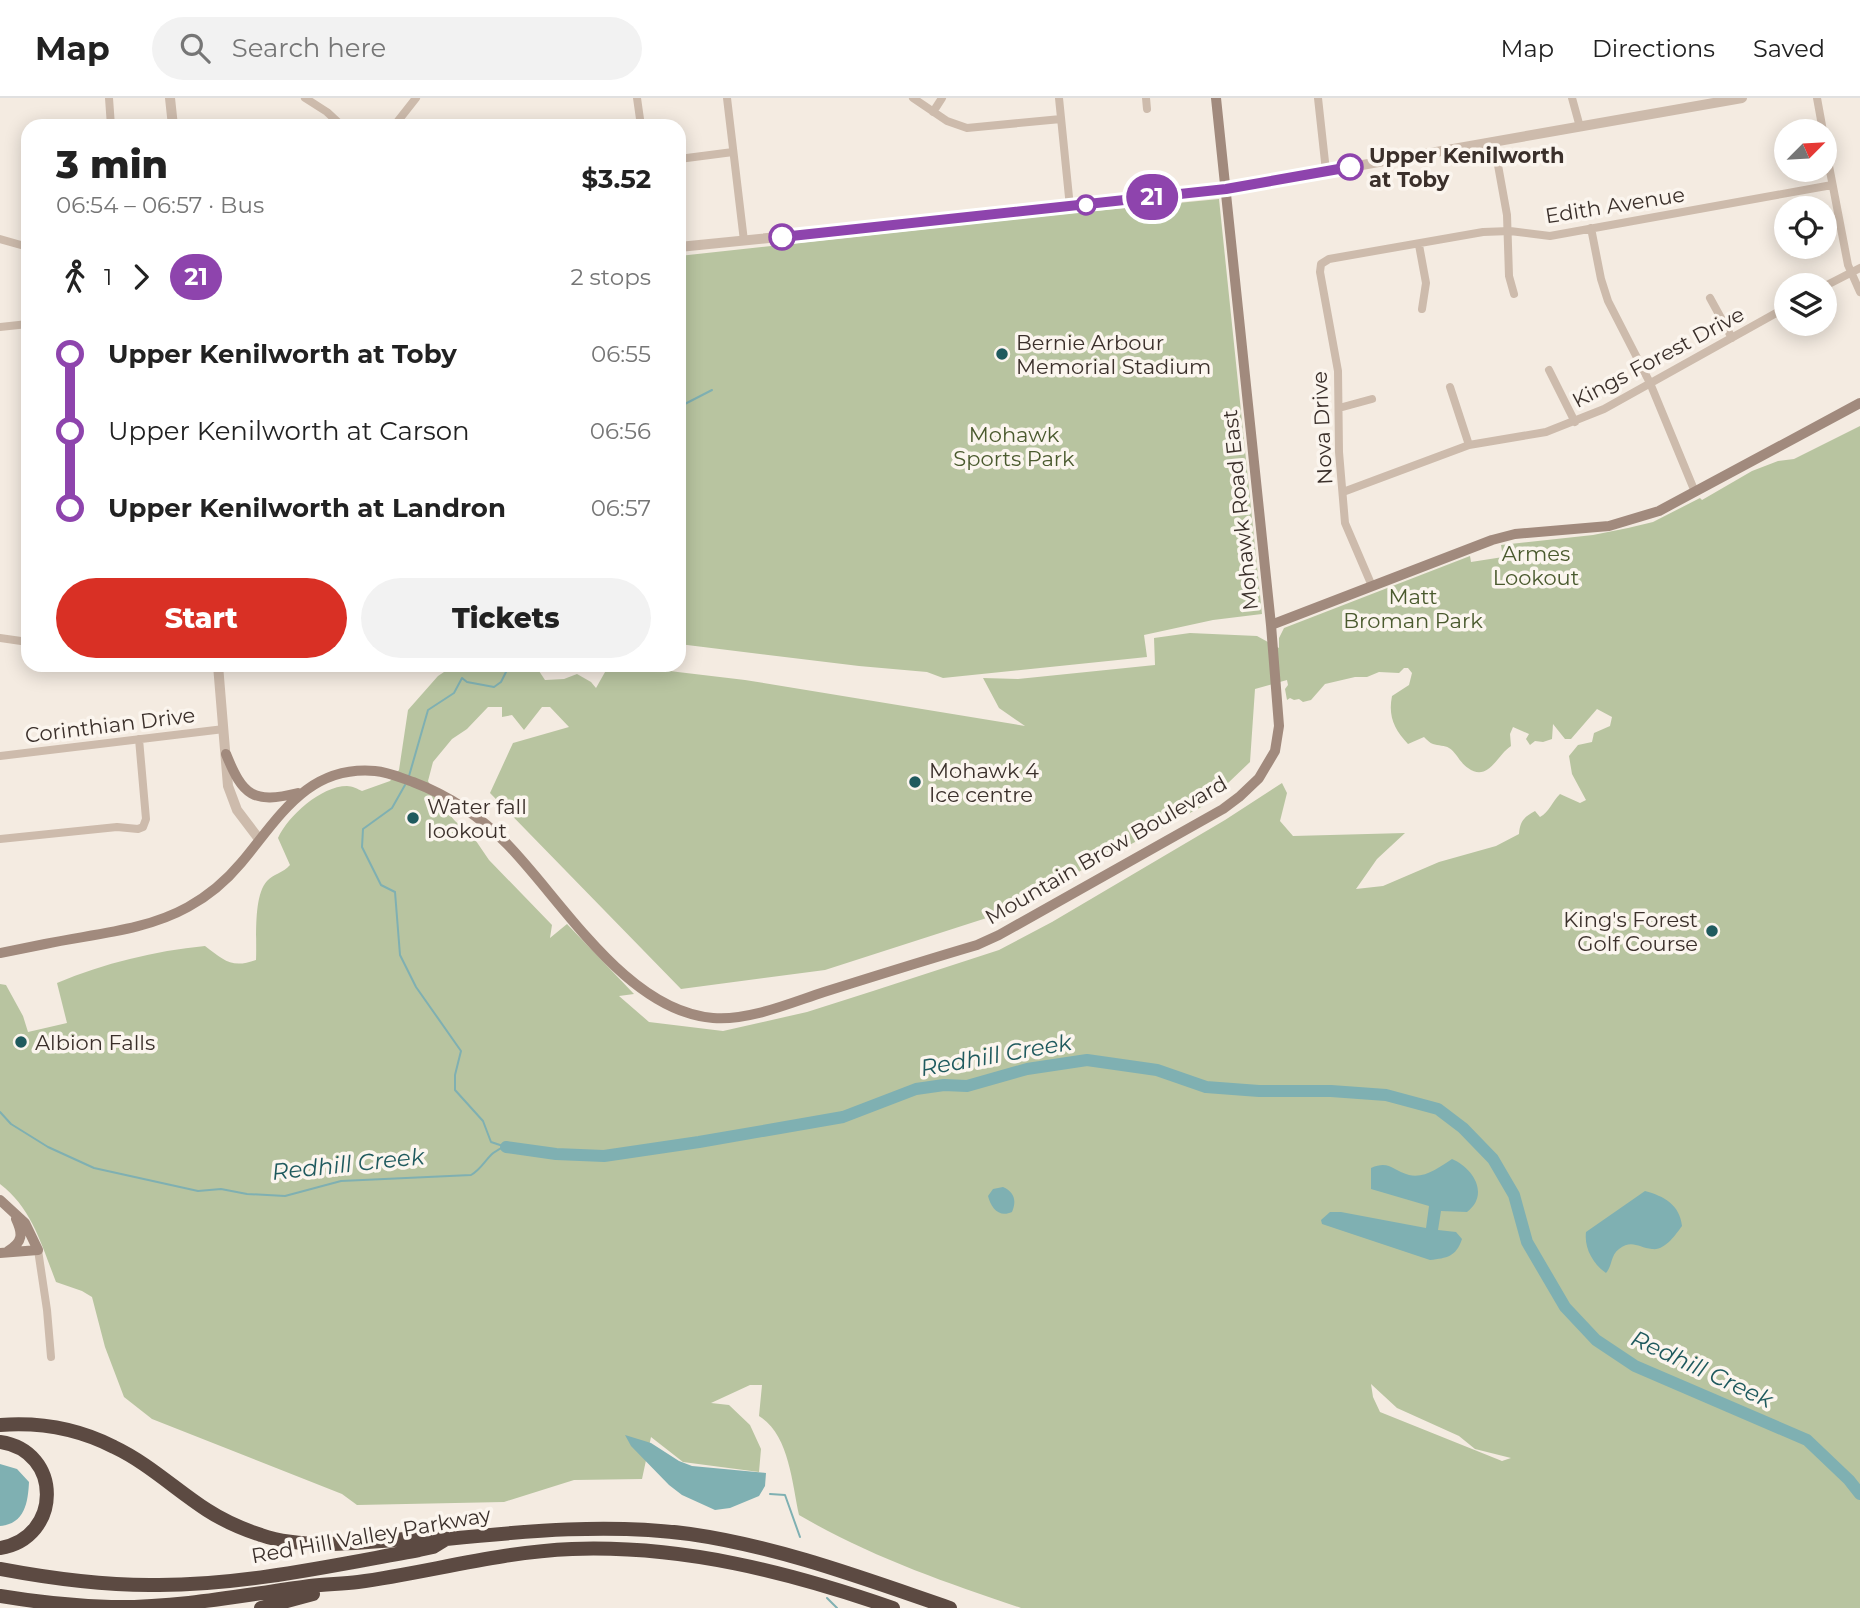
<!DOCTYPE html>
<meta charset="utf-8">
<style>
body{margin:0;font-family:Montserrat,sans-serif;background:#f2f2f2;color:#222;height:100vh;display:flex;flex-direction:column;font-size:26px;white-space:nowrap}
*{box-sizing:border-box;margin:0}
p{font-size:23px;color:#767676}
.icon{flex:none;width:38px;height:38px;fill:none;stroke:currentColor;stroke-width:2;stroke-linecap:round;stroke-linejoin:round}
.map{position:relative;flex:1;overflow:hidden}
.side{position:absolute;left:21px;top:21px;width:665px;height:553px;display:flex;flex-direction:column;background:#fff;border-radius:21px;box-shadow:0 4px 18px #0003}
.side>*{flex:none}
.badge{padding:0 14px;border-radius:23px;font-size:24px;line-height:46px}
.needle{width:46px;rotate:66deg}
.tools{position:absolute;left:1774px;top:21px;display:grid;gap:14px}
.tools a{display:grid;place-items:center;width:63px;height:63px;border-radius:50%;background:#fff;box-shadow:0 4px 18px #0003;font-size:35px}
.map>.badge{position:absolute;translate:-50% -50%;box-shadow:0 0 0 4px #fff}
.legs{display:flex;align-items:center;gap:10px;height:77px;padding:0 35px;font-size:23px}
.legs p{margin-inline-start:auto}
.head{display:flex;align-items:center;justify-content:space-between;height:119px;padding:0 35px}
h1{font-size:38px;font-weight:800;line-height:52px}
.primary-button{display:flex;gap:14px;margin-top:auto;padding:14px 35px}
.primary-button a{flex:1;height:80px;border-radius:42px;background:#d93025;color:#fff;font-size:28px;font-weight:800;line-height:80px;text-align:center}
.primary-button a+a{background:#f2f2f2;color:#222}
ul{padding:0 35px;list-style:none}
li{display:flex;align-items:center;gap:24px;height:77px;font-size:26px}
li i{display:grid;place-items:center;width:10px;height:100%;margin:0 9px;background:currentColor}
li i::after{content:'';width:18px;height:18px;margin:-9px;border:5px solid;border-radius:50%;background:#fff}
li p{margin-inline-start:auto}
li:first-child i{background:linear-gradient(#0000 50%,currentColor 0)}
li:last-child i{background:linear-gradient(currentColor 50%,#0000 0)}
header{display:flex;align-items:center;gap:42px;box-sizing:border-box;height:98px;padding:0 35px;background:#fff;border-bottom:2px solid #e0e0e0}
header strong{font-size:33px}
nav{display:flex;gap:38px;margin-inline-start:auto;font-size:24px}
.search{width:490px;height:63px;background:#f2f2f2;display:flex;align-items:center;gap:18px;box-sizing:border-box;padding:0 24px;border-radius:38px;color:#767676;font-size:26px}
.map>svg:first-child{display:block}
.green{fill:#b8c4a0;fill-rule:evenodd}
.water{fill:#7fb0b2}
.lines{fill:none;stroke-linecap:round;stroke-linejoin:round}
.stream{stroke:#7fb0b2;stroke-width:2}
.river{stroke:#7fb0b2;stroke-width:12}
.minor{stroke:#cdbbac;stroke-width:8}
.tertiary{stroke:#cdbbac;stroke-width:10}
.secondary{stroke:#a18a7d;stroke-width:10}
.motorway{stroke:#5c4a42;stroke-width:14}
.line-1-casing{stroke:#fff;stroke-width:16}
.line-1{stroke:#8e44ad;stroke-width:10}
.stop-1-dot{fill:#fff;stroke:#8e44ad;stroke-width:3.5}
.poi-dot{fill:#1f5a5e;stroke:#fbf5ee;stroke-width:2.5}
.labels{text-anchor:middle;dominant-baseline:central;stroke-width:7;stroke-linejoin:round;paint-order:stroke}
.stop-label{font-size:21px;font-weight:bold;fill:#3b302b;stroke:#fbf5ee;text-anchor:start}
.street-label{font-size:21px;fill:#3b302b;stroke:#fbf5ee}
.poi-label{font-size:21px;fill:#3b302b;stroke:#fbf5ee;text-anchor:start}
.park-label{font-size:21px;fill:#4a5a2e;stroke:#fbf5ee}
.water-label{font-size:23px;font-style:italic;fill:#1f5a5e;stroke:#fbf5ee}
</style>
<header>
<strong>Map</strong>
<div class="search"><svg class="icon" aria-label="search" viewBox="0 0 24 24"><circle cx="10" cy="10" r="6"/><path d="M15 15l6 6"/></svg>Search here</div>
<nav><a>Map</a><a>Directions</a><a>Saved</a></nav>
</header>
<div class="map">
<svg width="1860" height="1510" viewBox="0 0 1860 1510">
<rect width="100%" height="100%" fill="#f4ebe1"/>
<path class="green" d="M1219,101L1262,516L1213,522L1144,537L1147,559L943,580L927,574L859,568L679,546V158L1074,115Z
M1860,328V1510H1021C944,1484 869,1458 799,1417C792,1385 789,1336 759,1318L762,1287H750L711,1305L729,1307L750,1327L761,1351L759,1374L683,1364L651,1339L642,1381L574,1382L504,1404L357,1407L342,1396L152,1321L124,1299L105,1249L92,1199L82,1193L56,1184C42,1148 32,1110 0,1086V886L6,887L23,918L28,934L67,925L57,885C105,865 154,853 205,848C224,862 231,871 256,862C257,842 253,798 267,783C273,776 283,775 290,767L278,740C288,718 321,688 347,688C352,688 358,691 362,693L390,683L399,672L408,612L438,578L447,572L489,573L498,567H535L545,582L564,581L577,576L591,584L596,590L609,567H619L745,582L1025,628L999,610L983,580L1018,581L1155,567L1154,540L1190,535L1257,538L1279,550V540L1284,530L1470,458L1471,464L1503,459L1501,447L1593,437L1628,430L1653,424L1700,400L1702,402L1752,373L1778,363L1794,361ZM1404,570H1408L1412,575L1409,587L1392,598C1388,618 1394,631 1408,646L1424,639C1427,642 1430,645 1433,646C1438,648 1445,647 1449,650C1456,654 1460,665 1468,670C1488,685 1497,657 1511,648L1510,636L1513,629L1529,636L1526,641L1530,647L1535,643L1543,644L1552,641L1553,626L1565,641H1571L1597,611L1612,619L1610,628L1594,635L1592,644L1578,647L1569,658L1572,676L1586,702L1580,705L1560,696C1552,704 1549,714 1540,719L1535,713C1524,719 1520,723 1519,736L1496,748L1439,764L1383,788L1356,791L1377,761L1405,735L1293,738L1280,723L1287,695L1282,685L1225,722L1052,824L999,852L873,893L807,914L723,933L649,924L619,898L634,896L567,826L550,840L552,827L489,762L474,740L455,723L438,703L428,683L433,664L452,641L467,631L488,609H502V619L512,617L524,632L542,609H550L569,629L513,645L490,695L681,891L825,872L999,816L1205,707L1250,664L1255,591L1287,582L1288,587L1285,591L1287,602L1290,600L1294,602L1299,601L1303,604L1311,602L1325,586L1355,579H1367L1379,574L1399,575ZM1371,1286L1397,1310L1459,1338L1475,1351L1511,1360L1502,1363L1380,1314L1373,1299Z"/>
<path class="water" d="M1452,1061C1473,1070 1490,1096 1467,1114L1441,1113L1438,1132L1456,1134L1462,1141C1456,1159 1447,1160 1430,1162L1322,1126L1321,1122L1330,1114H1341L1426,1130L1429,1108L1371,1091V1070C1389,1062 1392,1072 1409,1077C1424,1081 1440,1069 1452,1061Z
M1003,1089C1014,1094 1017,1102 1012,1114C999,1120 991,1110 988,1098L993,1091Z
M1645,1093C1664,1098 1680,1107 1682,1128C1676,1136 1665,1153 1652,1151C1639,1150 1632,1141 1619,1151C1610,1158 1613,1167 1606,1175C1593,1166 1584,1150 1586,1134Z
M625,1337L651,1345L679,1363L692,1368L766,1375L765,1388L759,1398L730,1410L715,1412L682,1397L669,1387L631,1348Z
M0,1366L17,1371L29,1384C28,1404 25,1426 0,1428Z"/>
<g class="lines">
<path class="stream" d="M679,309L712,292
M409,678L428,612L454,595L462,580L467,584L494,589L501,584L509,568
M405,687L392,710L363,731L362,749L381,787L395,794L400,857L416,889L461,953L455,977V992L483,1023L491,1044L506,1049
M0,1014L11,1026L48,1049L94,1070L198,1093L221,1091L247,1096L285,1098L341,1083L471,1077C485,1069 488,1053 505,1049
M770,1396L785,1397L800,1439
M827,1500L837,1510"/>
<path class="river" d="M506,1049L556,1056L604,1058L699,1044L843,1019L916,991L944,987L967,988L1027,971L1087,962L1157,972L1206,989L1259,993H1331L1386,997L1438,1011L1463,1030L1493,1061L1514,1097L1527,1144L1565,1209L1596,1242L1635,1268L1807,1342L1849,1382L1860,1396"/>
<path class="minor" d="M109,0L111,28
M305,0L327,14L342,28
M637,0L641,28
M727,0L744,143
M913,0L947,23L967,30L1061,21
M1059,0L1070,109
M1146,0L1147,11
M1318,0L1326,73
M1572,0L1580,29
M1817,0L1823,33
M933,14L942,0
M394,28L416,0
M1494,45L1507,117L1509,178L1514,196
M1825,47L1848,167L1860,194
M679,61L733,54
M1591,130L1601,181L1608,203L1650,285L1695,394
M0,141L28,149
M1419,147L1426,185L1422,211
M1825,188L1860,170
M1710,200L1732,240
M0,229L28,226
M1549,272L1575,324
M1450,289L1469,347
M1339,310L1372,301
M1343,394L1469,347L1546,334L1604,311L1787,209
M1372,488L1345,425L1339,354L1338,273L1320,174L1321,166L1329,161L1483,134L1510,133L1550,138L1832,87
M0,540L28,544
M0,658L224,631
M0,741L117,729L138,731L143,729L146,721L139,641
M38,1152L47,1212L51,1259"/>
<path class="tertiary" d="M170,0L173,28
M679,149L1055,111L1226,91L1742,0
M218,567L228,688L237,712L259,741"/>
<path class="secondary" d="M1271,527L1492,442L1515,436L1609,428L1659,413L1860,305
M226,656C243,698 253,706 298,695
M0,855C15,852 30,849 45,846C92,836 145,833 188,809C208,798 226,783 241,765C279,720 307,667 375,673C389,674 401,680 413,684C450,698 481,719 508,747C564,805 627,913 713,920C749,923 790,905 824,894C875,878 926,862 977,847L999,837L1223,711L1239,699L1259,680L1275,653L1279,628L1271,527L1216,0
M0,1102L25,1125L38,1152L0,1155
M8,1153C23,1144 23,1136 16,1121"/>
<path class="motorway" d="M0,1327C39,1324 79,1331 114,1349C148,1365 176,1392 207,1412C224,1423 242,1431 261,1437C309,1454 380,1442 431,1439L446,1441
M0,1344C63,1353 62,1440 0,1450
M0,1471C53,1481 106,1488 159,1487C245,1487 335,1467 419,1452L433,1449L446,1441C527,1433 609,1425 690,1436C780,1449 865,1481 950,1510
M0,1498C36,1504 74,1508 111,1509C178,1510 244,1497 310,1488C326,1486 342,1486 358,1484C430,1474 499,1454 572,1451C683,1447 789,1474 893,1510
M261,1510L313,1496"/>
</g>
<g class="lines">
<defs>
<path id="line-1" d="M782,139L1226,91L1350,69"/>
</defs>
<use href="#line-1" class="line-1-casing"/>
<use href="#line-1" class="line-1"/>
</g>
<g class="stop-1-dot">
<circle cx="1350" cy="69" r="12"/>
<circle cx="1086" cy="107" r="9"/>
<circle cx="782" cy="139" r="12"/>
</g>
<g class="poi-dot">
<circle cx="1002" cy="256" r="7"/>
<circle cx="915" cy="684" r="7"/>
<circle cx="413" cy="720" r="7"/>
<circle cx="1712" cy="833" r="7"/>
<circle cx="21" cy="944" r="7"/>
</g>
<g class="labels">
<g class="stop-label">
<text x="1369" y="57">Upper Kenilworth<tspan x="1369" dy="24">at Toby</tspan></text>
</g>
<g class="street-label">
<text transform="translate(1615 107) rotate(-9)">Edith Avenue</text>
<text transform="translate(1658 259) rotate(-28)">Kings Forest Drive</text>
<text transform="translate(1322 330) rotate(-93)">Nova Drive</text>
<text transform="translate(1240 412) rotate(-96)">Mohawk Road East</text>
<text transform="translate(110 627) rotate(-7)">Corinthian Drive</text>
<text transform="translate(1106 752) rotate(-30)">Mountain Brow Boulevard</text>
<text transform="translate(371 1437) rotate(-10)">Red Hill Valley Parkway</text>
</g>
<g class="poi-label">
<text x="1016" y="244">Bernie Arbour<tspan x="1016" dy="24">Memorial Stadium</tspan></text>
<text x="929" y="672">Mohawk 4<tspan x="929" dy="24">Ice centre</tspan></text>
<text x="427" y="708">Water fall<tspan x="427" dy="24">lookout</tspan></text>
<text x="1698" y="821" text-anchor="end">King's Forest<tspan x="1698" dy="24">Golf Course</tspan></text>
<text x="35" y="944">Albion Falls</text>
</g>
<g class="park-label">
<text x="1014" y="336">Mohawk<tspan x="1014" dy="24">Sports Park</tspan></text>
<text x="1536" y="455">Armes<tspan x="1536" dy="24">Lookout</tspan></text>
<text x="1413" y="498">Matt<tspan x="1413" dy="24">Broman Park</tspan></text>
</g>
<g class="water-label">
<text transform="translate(996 957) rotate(-10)">Redhill Creek</text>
<text transform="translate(348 1066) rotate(-6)">Redhill Creek</text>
<text transform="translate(1702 1271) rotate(25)">Redhill Creek</text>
</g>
</g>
</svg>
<div class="tools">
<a><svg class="needle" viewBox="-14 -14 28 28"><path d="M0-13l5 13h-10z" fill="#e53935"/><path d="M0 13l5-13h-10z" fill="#767676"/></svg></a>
<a><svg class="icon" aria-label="locate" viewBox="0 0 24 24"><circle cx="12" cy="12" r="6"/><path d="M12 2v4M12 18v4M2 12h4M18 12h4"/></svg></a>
<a><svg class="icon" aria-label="layers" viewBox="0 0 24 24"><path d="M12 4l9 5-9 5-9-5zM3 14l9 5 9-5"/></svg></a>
</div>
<b class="badge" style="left:1152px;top:99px;background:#8e44ad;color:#fff">21</b>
<section class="side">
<div class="head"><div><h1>3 min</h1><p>06:54 – 06:57 · Bus</p></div><b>$3.52</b></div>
<div class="legs"><svg class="icon" aria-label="walk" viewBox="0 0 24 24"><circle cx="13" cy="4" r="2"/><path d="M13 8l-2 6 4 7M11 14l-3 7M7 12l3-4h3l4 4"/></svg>1<svg class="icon" aria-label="forward" viewBox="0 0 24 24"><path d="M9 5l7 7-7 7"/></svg><b class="badge" style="background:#8e44ad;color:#fff">21</b><p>2 stops</p></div>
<ul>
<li><i style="color:#8e44ad"></i><b>Upper Kenilworth at Toby</b><p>06:55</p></li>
<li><i style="color:#8e44ad"></i><span>Upper Kenilworth at Carson</span><p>06:56</p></li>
<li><i style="color:#8e44ad"></i><b>Upper Kenilworth at Landron</b><p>06:57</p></li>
</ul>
<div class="primary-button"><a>Start</a><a>Tickets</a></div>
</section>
</div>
